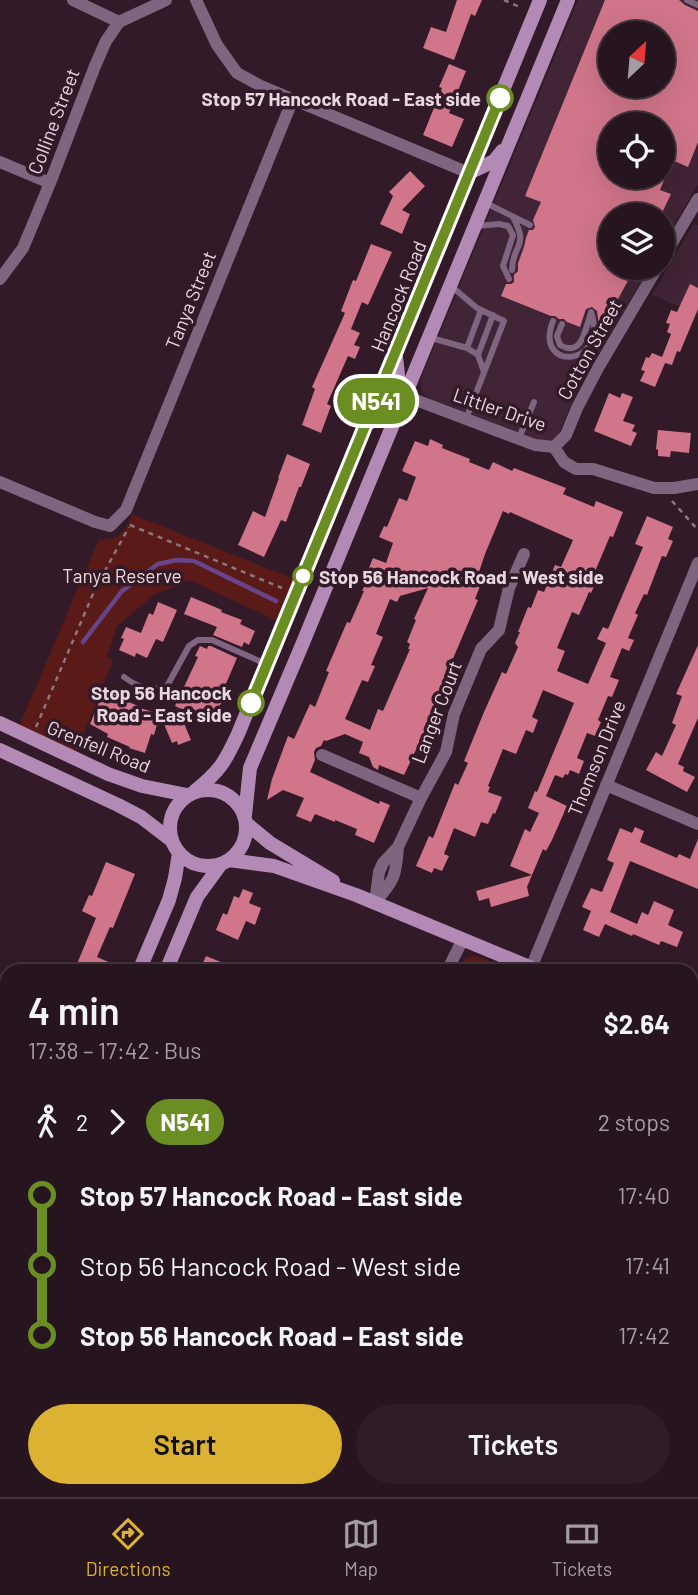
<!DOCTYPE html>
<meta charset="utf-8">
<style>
body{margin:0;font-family:Barlow,sans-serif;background:#2e1d27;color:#f1f3f6;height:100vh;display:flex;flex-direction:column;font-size:26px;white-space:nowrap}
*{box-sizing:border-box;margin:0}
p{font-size:23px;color:#a49ea4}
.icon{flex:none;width:38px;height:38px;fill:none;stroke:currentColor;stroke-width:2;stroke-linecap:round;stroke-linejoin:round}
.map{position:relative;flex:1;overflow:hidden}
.details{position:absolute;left:0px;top:964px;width:698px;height:534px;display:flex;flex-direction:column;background:#26141e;border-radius:21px 21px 0 0;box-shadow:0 7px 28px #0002,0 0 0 2px #42333c}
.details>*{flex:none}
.badge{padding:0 14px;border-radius:23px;font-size:24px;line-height:46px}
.needle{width:46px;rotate:26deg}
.buttons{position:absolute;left:598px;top:21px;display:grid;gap:14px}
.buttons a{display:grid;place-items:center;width:77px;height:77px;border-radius:50%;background:#26141e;box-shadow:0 7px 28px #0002,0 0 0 2px #42333c;font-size:35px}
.map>.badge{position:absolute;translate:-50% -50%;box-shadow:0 0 0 4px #fff}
.legs{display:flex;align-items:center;gap:10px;height:77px;padding:0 28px;font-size:23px}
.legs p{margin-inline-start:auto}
.headline{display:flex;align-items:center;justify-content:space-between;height:119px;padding:0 28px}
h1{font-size:38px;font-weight:600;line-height:52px}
.cta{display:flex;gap:14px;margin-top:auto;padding:14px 28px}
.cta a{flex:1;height:80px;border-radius:42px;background:#dcb233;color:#111;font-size:28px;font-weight:600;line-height:80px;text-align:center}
.cta a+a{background:#2e1d27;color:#f1f3f6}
ul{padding:0 28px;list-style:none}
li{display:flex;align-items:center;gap:24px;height:70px;font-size:26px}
li i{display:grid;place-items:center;width:10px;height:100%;margin:0 9px;background:currentColor}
li i::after{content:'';width:18px;height:18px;margin:-9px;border:5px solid;border-radius:50%;background:#26141e}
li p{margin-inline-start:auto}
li:first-child i{background:linear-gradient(#0000 50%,currentColor 0)}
li:last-child i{background:linear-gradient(currentColor 50%,#0000 0)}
.menu{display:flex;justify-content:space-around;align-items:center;height:98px;border-top:2px solid #42333c;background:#26141e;font-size:19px;color:#a49ea4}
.menu a{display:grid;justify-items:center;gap:4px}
.menu .current{color:#dcb233}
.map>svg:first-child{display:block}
.built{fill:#412435;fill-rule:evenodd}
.green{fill:#5a1b18}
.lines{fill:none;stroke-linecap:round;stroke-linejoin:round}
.stream{stroke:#66458c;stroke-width:4.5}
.building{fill:#d0758a;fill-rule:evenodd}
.path{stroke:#8c7883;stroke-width:2.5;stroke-dasharray:5 5;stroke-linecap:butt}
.lane{stroke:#7f6580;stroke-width:6}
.street{stroke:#7f6580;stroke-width:12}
.secondary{stroke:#b38ab6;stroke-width:14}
.line-1-casing{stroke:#fff;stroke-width:16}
.line-1{stroke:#6b8e23;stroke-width:10}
.stop-1-dot{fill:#fff;stroke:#6b8e23;stroke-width:3.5}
.labels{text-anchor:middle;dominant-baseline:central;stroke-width:7;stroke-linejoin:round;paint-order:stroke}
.stop-label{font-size:19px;font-weight:bold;fill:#e8d7e0;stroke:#321a28;text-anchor:end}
.street-label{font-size:19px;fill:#e8d7e0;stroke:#321a28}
.park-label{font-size:19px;fill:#f1d7d4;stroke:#321a28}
</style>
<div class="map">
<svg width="698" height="1497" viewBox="0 0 698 1497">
<rect width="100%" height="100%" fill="#321a28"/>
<path class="built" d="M578,0H698V184L663,243V215H611V268H649L576,392L559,433L554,440L544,442L428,398L422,392L420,385L421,378ZM611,33H663V86H611ZM611,124H663V177H611Z
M694,223L698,225V314L652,295Z"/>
<path class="green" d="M132,514L299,581L282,623L189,580L154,595L117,626L107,657L113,660L75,756L18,729L99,539C121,541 125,532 132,514Z
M472,956L480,957L514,971H455L465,958Z
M78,1491H168L163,1497H74Z"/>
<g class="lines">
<path class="stream" d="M83,642L122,591L158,564L177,560L194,561L276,601
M691,986L698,989
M123,1497L129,1491"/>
</g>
<path class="building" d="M457,0H482L475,16L471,14L454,60L423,48L431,27L446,32Z
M605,0H679L685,5L698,11V142L688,167L672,160L660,190L671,194L661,215H611V268H634L630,277L600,332L597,311L592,307L586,309L580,327L567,322L564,319H559L555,316H551L501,296L506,284H511L514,282V275L518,271V263L524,247L526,238L529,230H533L535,227L533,220L541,202L525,196ZM611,33H663V86H611ZM611,124H663V177H611Z
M449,64L466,71L449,113L464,119L452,147L423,135L442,88L439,87Z
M410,171L425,186L402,210L410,214L402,234L380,224L393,196L389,192Z
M371,244L392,252L368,305L362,302L351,329L360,333L354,345L360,347L355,359L348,356L327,404L331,406L321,433L302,425L315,389L312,387L345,313L341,311L353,280L356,281Z
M690,284L698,288V309L680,352L677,351L672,365L665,363L655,387L640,381L645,371L641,370L646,357L649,358L652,353L662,357L671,334L667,332L670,324L666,323L671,310L677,312Z
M609,393L620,398L622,393L633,397L623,421L635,425L632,431L637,433L631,446L594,431Z
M658,430L691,433L689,453L671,451L670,457L658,456V450L656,449Z
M430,439L443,445L442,448L470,459L469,462L489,470L493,462L512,471L514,468L566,488L563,494L594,507L596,501L623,512L613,537L610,536L594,574L599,576L591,593L589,592L579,615L572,612L557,648L565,651L557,671L588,684L606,643L597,639L603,627L608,629L643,547L635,544L647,516L673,527L668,539L673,541L666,557L662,556L647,595L644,594L635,613L638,615L628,638L634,640L629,651L622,648L610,677L619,680L612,697L608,696L598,720L601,722L595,736L587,733L577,758L584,761L579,774L570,770L568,775L565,774L563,778L555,775L546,796L567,806L552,840L546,851L543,849L532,875L510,866L525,829L530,832L539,813L528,808L535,791L537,792L574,703L543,690L532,717L538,720L533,733L526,730L516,754L503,749L488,786L490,787L488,792L502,797L495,814L493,813L488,824L481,822L475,837L454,828L444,854L449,856L442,871L434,868L432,873L416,866L429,836L433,838L455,783L458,785L468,763L464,761L484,712L502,672L506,674L518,647L515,643L520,632H518L528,607L531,608L538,590L544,592L555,565L561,567L573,540L510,512L509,514L503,511L485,554L475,584L480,586L475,599L478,600L449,668L445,678L447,679L431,718L404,775L379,765L378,770L373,767L369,757L359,753L363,742L345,734L326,741L324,740L321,746L316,748L314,752L315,760L310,772L379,804L380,801L390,805L374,843L355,835L357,829L335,820V822L315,814L311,822L296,816L304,798L283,790L267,800L272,779L288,736L294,739L310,704L315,707L329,672L326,671L347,622L350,623L364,591H362L365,585L364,580L373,558L386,563L393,543L379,537L384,526L387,527L399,498L407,501L416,477L402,471L415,441L428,446ZM428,588L414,619L416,620L407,642L410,644L408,649H410L383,711L378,709L370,730L345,719L362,680L368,682L375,666L371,665L383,637L376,634L390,599L397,602L400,596Z
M287,454L310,464L301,487H299L286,522L281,520L264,557L238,545L253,511L265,517L279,478H278Z
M191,597L222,610L221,612L242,620L240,624L255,631L249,645L244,642L242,647L213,635L217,627L184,614Z
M158,602L177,610L163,642L156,639L147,658L136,653L135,657L119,650L124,639L121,638L126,627L141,633L149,613L153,615Z
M698,645V718L678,764L684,767L683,771L695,777L687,792L646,770L656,752L662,756L676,725L672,723L682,696L676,694Z
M200,646L207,649L208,646H211L237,658L225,686L228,687L222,702L208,723L175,706L198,657L195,656Z
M104,690L122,696L121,699L141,707L140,708L160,714L154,735L151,734L145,753L129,748L130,747L107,737L108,734L90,724Z
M178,709L191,740L178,745L177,741L172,743L161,717Z
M635,827L644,831L640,842L677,858L679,854L690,859L698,839V889L630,861L610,912L637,924L642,912L648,915L654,901L674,910L668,925L683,932L677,947L661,941L659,945L633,934L632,936L605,924L599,937L583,930L591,911L582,907L591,888L602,892L614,863L607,860L620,828L632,833Z
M106,862L135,874L113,928L110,927L97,957L129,971H74L96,918L82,911L89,895L92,896Z
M532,875L527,887L529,896L491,907L489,898L479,901L476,891Z
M243,889L253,893L249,903L261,908L255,925L246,921L238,940L216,930L223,913L227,915L234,896L239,898Z
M206,956L243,971H199Z"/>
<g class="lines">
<path class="path" d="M504,0L522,8
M672,501L698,530
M130,525L282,588
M36,727L96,587L129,527
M465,965L468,971"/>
<path class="lane" d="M687,0L698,5
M486,203L530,225
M476,226L499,224L508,226L513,235L503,266L509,279
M512,270C512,244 530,248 513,217
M451,286L477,308L504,321L466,419
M553,321C533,373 610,367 591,312
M562,324L557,336L560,345C583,358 585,328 591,313
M428,337L467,348L478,355
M467,348L481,310
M484,372L478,355L493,315
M519,438L534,402
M124,677C138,688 151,691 167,686L189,646L198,640H212L266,664"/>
<path class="street" d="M73,0L119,22
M196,0L217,45L237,73L261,86L469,173
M0,162L50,183
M663,258L698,199
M0,279L23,248L50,183L95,66L106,41L119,22L166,0
M405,396L535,445L554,447L564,462L576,469H593L654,488H674L698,484
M554,447L566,435L577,408L598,368L657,268
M0,482L95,522L110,526L126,510L293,99
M322,755L421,798
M606,785L698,824
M375,902C395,880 396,875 398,847
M375,903L379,872L383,863L398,847L421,798L446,752L454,714L481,649L499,630L509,588L524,554
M531,968L698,563
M447,971L463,939
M0,1017L7,1016
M691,1257L698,1260
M691,1359L698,1343
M463,1491L472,1497
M626,1497L630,1491"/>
<path class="secondary" d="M469,173L494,161L502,151
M396,357L399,384L405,396
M371,422L385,405L405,396
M0,723L108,774L142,786L187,795
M0,750L118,805L141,817L171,840
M170 828a38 38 0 1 1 76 0a38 38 0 1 1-76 0Z
M195,791C220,771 225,762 238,734L540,0
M245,815L250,768L302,645L568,0
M247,824L270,843L333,881
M229,860L274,866L356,895L539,971
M139,971L169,900L175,878L179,853
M166,971L197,897L221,864
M691,1036L698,1039
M0,1299L7,1282
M0,1367L7,1350"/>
</g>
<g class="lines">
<defs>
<path id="line-1" d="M251,703L500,98"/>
</defs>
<use href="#line-1" class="line-1-casing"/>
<use href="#line-1" class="line-1"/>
</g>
<g class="stop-1-dot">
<circle cx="500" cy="98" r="12"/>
<circle cx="303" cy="576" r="9"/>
<circle cx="251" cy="703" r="12"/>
</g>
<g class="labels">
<g class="stop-label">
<text x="481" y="98">Stop 57 Hancock Road - East side</text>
<text x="319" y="576" text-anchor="start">Stop 56 Hancock Road - West side</text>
<text x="232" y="692">Stop 56 Hancock<tspan x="232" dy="22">Road - East side</tspan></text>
</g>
<g class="street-label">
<text transform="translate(53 121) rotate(-69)">Colline Street</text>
<text transform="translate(398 296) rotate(-68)">Hancock Road</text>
<text transform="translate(190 300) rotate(-68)">Tanya Street</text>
<text transform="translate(589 349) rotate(-61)">Cotton Street</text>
<text transform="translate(500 409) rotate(19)">Littler Drive</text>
<text transform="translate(436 712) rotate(-69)">Langer Court</text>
<text transform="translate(99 746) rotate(22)">Grenfell Road</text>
<text transform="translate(596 758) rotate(-68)">Thomson Drive</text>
</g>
<g class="park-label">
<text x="122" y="575">Tanya Reserve</text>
</g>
</g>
</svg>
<div class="buttons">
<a><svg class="needle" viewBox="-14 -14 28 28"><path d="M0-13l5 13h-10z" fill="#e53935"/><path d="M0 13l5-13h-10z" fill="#a49ea4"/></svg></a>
<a><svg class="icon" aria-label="locate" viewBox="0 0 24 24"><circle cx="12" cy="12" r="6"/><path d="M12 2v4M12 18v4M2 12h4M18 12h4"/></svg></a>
<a><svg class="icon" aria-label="layers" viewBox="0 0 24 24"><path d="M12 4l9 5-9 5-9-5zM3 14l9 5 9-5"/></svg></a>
</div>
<b class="badge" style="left:376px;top:401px;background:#6b8e23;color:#fff">N541</b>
<section class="details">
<div class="headline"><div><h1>4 min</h1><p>17:38 – 17:42 · Bus</p></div><b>$2.64</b></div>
<div class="legs"><svg class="icon" aria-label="walk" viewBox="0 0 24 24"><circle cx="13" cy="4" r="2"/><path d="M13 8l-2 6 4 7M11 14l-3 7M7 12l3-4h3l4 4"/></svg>2<svg class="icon" aria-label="forward" viewBox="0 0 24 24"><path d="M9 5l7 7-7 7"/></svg><b class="badge" style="background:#6b8e23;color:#fff">N541</b><p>2 stops</p></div>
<ul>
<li><i style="color:#6b8e23"></i><b>Stop 57 Hancock Road - East side</b><p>17:40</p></li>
<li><i style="color:#6b8e23"></i><span>Stop 56 Hancock Road - West side</span><p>17:41</p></li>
<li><i style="color:#6b8e23"></i><b>Stop 56 Hancock Road - East side</b><p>17:42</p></li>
</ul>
<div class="cta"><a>Start</a><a>Tickets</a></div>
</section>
</div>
<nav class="menu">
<a class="current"><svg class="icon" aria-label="directions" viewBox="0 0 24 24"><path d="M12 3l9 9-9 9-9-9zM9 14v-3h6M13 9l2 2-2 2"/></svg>Directions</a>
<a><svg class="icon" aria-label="map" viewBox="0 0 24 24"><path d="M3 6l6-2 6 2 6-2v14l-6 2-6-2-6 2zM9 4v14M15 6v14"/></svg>Map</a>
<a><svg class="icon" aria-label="tickets" viewBox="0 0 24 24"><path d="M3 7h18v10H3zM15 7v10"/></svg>Tickets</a>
</nav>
